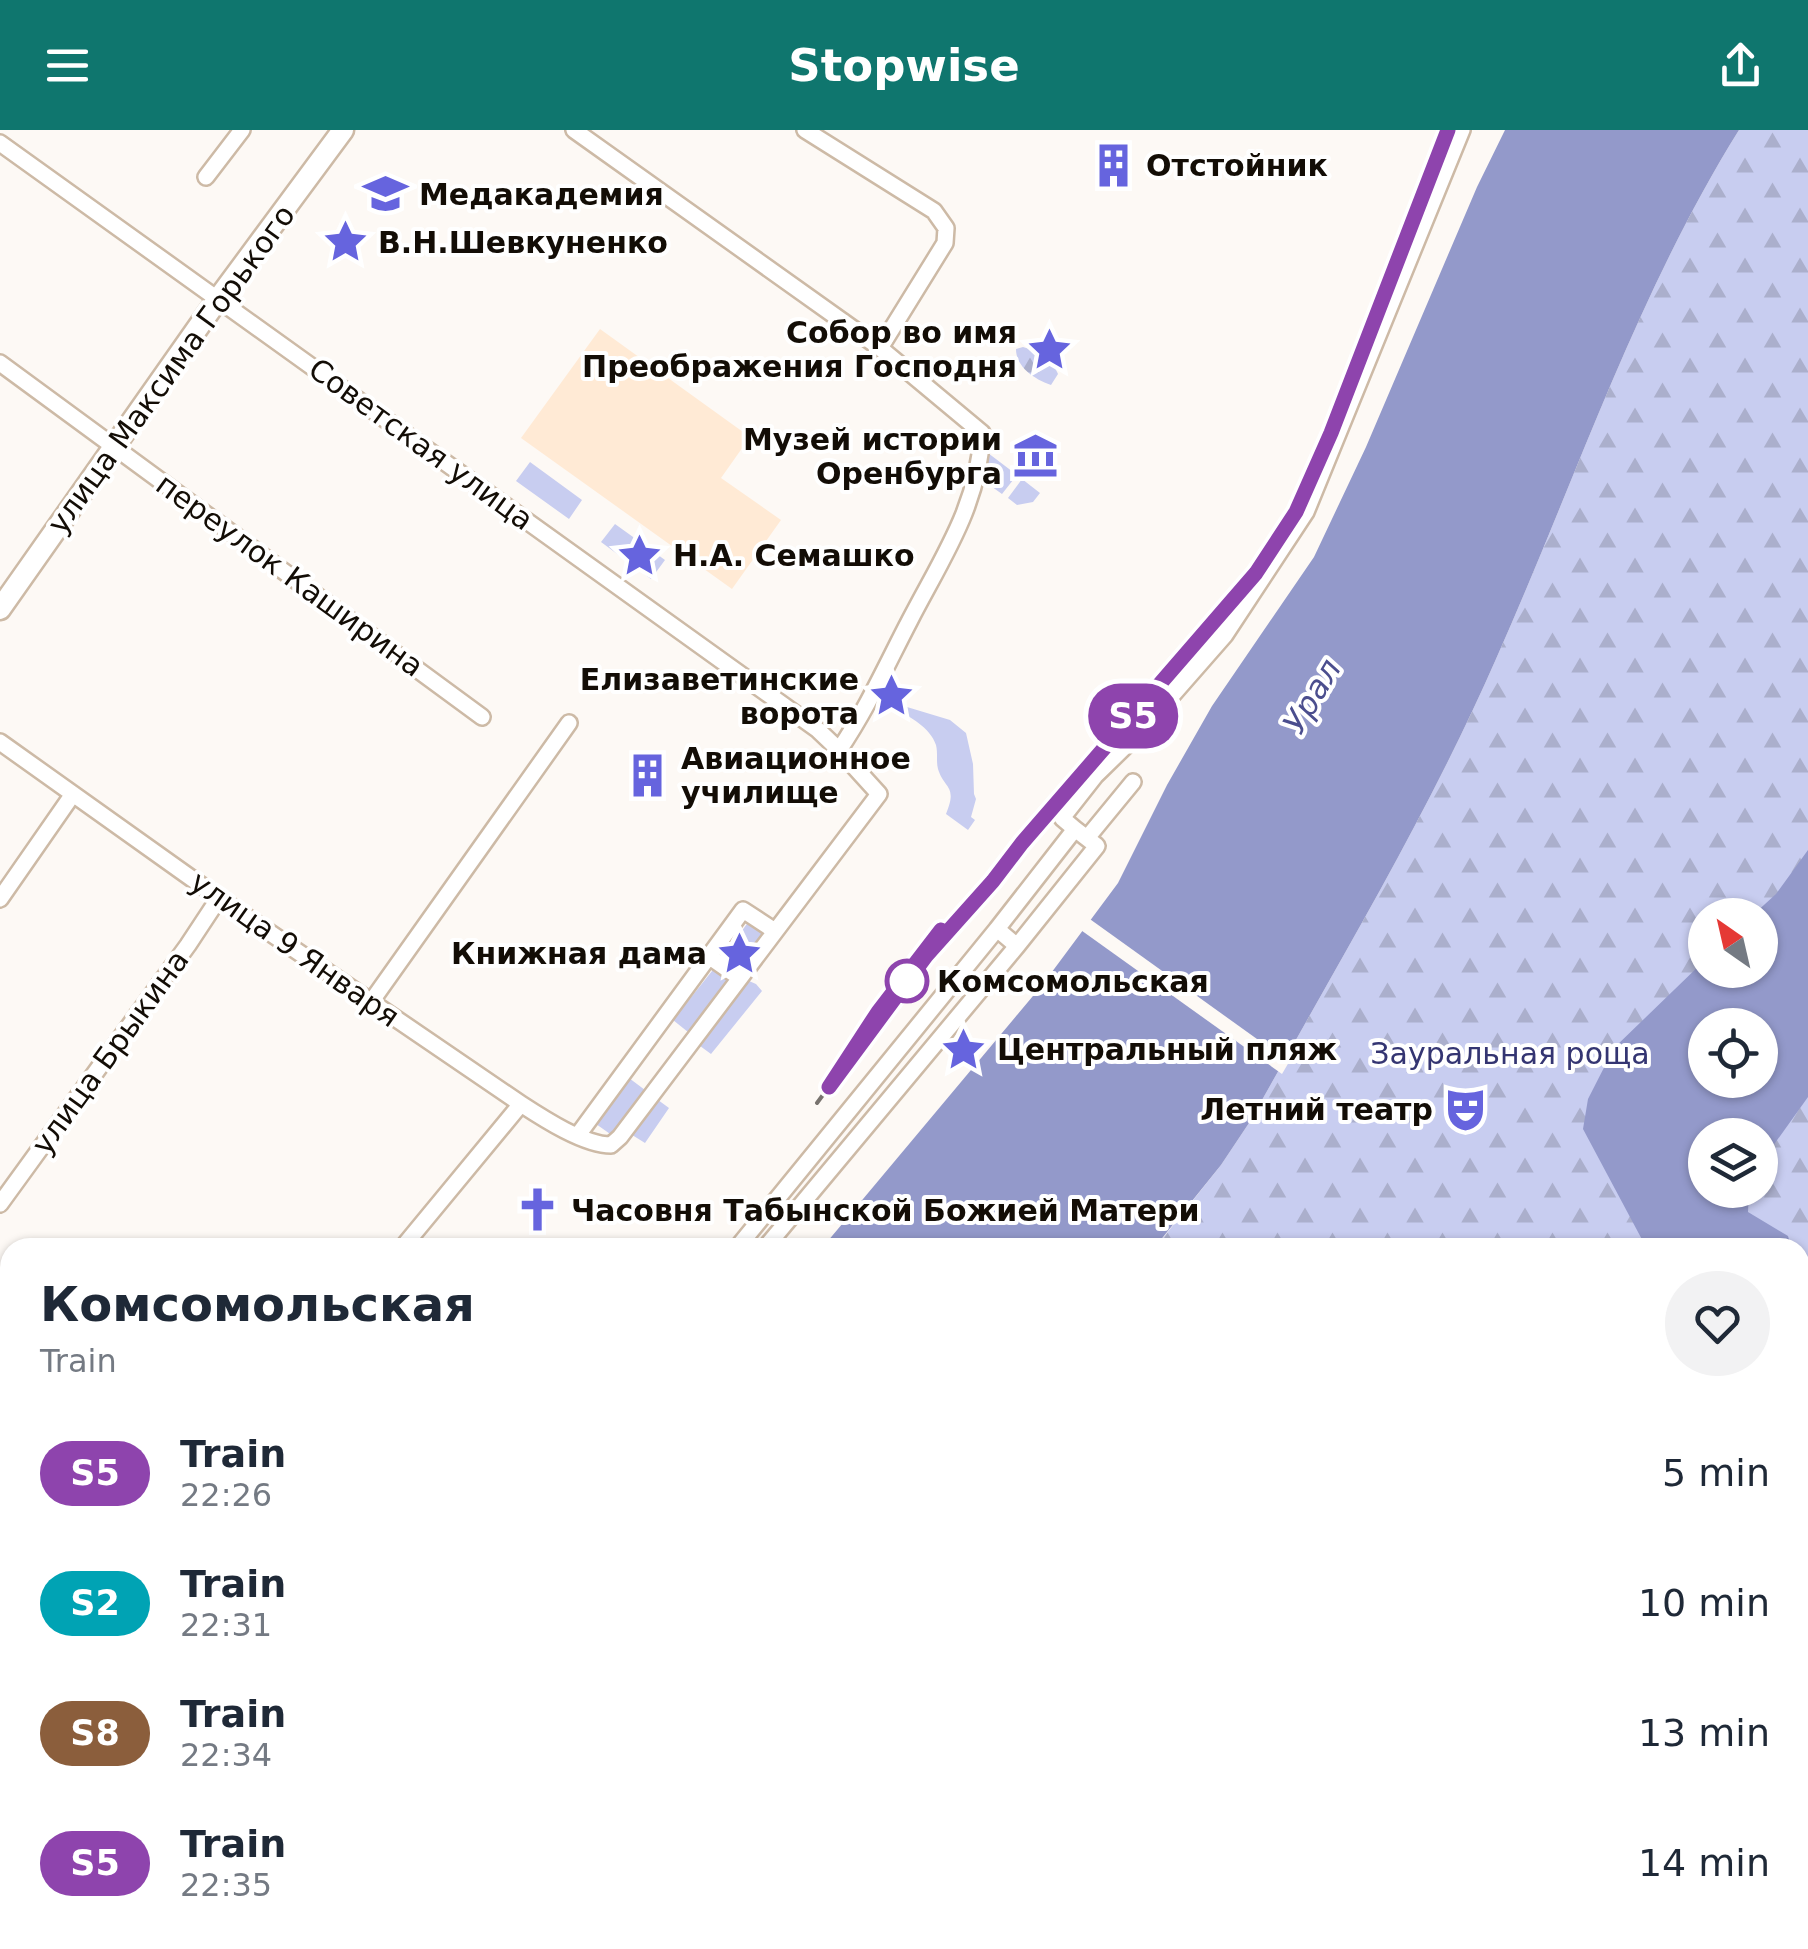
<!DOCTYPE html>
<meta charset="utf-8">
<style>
body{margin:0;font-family:"DejaVu Sans",sans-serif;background:#f2f2f3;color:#1f2937;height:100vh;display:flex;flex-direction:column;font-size:38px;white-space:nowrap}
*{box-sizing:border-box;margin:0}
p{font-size:32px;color:#747a83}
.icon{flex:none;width:55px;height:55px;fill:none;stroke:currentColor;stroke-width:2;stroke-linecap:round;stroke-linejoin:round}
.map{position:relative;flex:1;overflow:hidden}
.side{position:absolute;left:0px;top:1108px;width:1810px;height:712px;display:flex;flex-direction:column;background:#fff;border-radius:30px 30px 0 0;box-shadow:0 2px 8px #0004}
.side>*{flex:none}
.badge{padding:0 20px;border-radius:32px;font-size:35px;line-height:65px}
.needle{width:65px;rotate:326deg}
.fabs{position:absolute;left:1688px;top:768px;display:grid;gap:20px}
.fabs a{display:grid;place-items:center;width:90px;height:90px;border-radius:50%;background:#fff;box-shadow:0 2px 8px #0004;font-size:50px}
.map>.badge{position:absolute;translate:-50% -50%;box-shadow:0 0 0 5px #fff}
.round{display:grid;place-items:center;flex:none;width:105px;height:105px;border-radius:52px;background:#f2f2f3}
.overview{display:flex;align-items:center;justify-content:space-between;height:170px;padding:0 40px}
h1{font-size:48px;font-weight:700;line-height:75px}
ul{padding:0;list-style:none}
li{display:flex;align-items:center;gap:30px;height:130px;padding:0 40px}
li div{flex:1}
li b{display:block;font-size:38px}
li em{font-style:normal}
li .badge{min-width:110px;font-weight:700;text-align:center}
header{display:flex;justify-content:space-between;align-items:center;height:130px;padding:0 40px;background:#0f766e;color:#fff;font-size:45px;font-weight:700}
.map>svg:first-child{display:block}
.built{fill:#ffead5}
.grass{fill:#c8cdf0}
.forest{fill:url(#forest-firs);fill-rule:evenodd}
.water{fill:#9399ca;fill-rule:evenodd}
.pier{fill:#fdf9f5}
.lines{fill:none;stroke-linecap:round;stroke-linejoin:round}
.minor-casing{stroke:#cdbaa6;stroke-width:20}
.major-casing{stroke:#cdbaa6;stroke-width:25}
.minor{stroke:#fff;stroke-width:15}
.major{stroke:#fff;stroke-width:20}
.rail{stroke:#78736e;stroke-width:4}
.line-casing{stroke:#fff;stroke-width:22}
.line{stroke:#8e44ad;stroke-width:15}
.stop-dot{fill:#fff;stroke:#8e44ad;stroke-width:5}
.labels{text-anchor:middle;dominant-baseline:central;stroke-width:8;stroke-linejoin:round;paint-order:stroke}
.poi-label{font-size:30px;font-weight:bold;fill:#130d06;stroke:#fff;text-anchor:start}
.street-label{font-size:30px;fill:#130d06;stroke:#fff}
.stop-label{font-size:30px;font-weight:bold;fill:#130d06;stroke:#fff;text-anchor:start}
.park-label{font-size:30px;fill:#343572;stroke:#fff}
.water-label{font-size:32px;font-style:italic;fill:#4b4e8e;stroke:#fff}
</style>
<header><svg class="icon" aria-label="menu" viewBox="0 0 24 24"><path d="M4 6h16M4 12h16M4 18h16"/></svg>Stopwise<svg class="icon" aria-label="share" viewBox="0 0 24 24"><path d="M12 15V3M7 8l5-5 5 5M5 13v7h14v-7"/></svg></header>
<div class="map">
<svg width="1808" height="1819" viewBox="0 0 1808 1819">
<defs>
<pattern id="forest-firs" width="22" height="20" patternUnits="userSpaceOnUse" patternTransform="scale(2.5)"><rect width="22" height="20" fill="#c8cdf0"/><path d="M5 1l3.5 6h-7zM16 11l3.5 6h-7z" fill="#abafcc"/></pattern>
</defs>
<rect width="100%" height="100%" fill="#fdf9f5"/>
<path class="built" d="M600,199L750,307L721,348L781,390L732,459L521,308Z"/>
<path class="grass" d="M988,323L1017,345L1002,364L981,349L979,335Z
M530,332L582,370L569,389L516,351Z
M1022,349L1040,363L1033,372L1017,375L1008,368Z
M615,394L665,430L651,449L601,412Z
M897,574L950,590L966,603L973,634L974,664L976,669L971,687L975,690L968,700L946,684C958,655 944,659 938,639C936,632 938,623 936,615C930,597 910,587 894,578Z
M749,791L764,802L738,838L723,827Z
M716,836L731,847L688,902L673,890Z
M749,851L756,854L762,861L711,924L696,913L745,852Z
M629,948L645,960L613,1006L596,994Z
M654,967L669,978L645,1013L629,1003Z
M8,1714L10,1719V1766L0,1770V1718Z"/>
<path class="forest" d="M1739,0H1808V1658L1800,1656V1118H1155L1221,1035L1251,990C1335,838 1426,689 1496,529C1575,352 1636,165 1739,0ZM1705,785H1760V840H1705ZM1705,895H1760V950H1705ZM1705,1005H1760V1060H1705Z
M1023,217C1035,220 1054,232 1058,244L1051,255C1034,249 1016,237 1016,219Z
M539,1810H1352L1327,1819H530Z"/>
<path class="water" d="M1505,0H1739C1636,165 1575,352 1496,529C1426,689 1335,838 1251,990L1221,1035L1155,1117L822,1118L1043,854L1118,753L1167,655L1212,576L1314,427L1366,317L1477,57Z
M1808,720V967L1760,1034V1005H1705V1060H1749L1748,1082L1788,1106L1791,1117H1646L1583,999L1588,969L1614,918L1705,830V840H1760V785H1753L1776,764ZM1705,895H1760V950H1705Z
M1800,1656L1808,1658V1745L1800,1748Z
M250,1810H539L530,1819H242Z
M1352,1810H1637L1619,1819H1327Z"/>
<path class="pier" d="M1087,787L1289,932L1282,944L1078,798Z"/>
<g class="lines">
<defs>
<path id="minor" d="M805,0L934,81L946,98L945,113L880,218
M0,13L818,600L839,620
M206,47L242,0
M0,233L482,587
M0,612L219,768L521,974C544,989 584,1015 611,1015L620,1007L879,664L839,620C867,579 887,534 910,490C942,428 979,375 982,303L880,218L574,0
M1075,699L1062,688L1095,646L1140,602L1225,505L1306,382L1462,0
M1087,708L1133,652
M0,769L73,664
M710,827L740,848
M371,872L569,593
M578,1005L743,780L775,801
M0,1074L188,815L219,768
M402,1118L521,974
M737,1118L997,799L1017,816
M765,1118L1017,816L1097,716L1075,699L997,799
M0,1452L10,1468
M0,1679L10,1672
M17,1819L31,1810
M43,1819L58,1810"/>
<path id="major" d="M0,479L218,169L343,0"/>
</defs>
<use href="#minor" class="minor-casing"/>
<use href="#major" class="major-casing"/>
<use href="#minor" class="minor"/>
<use href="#major" class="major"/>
<path class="rail" d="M817,973L926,825L993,751L1023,713L1257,443L1297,382L1331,303L1448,0"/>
</g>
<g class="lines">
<defs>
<path id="line" d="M941,800L878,882L829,957L926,826L993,751L1022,713L1256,443L1296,382L1331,303L1448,0"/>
</defs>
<use href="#line" class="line-casing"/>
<use href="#line" class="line"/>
</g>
<defs>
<symbol id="building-bare" viewBox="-9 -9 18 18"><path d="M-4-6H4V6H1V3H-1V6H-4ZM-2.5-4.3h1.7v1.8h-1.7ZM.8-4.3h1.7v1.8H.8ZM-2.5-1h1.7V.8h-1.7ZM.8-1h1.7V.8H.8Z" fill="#6664de" stroke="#fff" stroke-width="2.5" paint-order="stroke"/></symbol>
<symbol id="university-bare" viewBox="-9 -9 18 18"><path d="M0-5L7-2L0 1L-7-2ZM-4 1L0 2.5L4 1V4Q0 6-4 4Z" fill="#6664de" stroke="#fff" stroke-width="2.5" paint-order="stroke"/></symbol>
<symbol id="sight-bare" viewBox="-9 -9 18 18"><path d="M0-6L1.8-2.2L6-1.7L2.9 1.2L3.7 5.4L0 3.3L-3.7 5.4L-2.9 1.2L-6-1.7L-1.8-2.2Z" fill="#6664de" stroke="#fff" stroke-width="2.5" paint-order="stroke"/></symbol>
<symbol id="museum-bare" viewBox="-9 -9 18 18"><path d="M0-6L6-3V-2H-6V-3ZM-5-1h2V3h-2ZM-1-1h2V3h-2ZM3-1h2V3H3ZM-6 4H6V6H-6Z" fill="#6664de" stroke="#fff" stroke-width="2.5" paint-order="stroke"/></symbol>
<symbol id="theatre-bare" viewBox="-9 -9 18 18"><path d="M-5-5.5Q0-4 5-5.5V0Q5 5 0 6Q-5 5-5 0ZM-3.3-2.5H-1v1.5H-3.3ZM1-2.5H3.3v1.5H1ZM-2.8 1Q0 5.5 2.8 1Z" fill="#6664de" stroke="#fff" stroke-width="2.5" paint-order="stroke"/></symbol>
<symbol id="church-bare" viewBox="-9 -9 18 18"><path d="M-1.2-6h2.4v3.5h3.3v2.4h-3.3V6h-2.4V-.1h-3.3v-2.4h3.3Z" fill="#6664de" stroke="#fff" stroke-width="2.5" paint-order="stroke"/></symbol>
</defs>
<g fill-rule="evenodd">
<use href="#building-bare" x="1082" y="4" width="63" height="63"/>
<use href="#university-bare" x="354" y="32" width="63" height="63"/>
<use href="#sight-bare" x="314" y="80" width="63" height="63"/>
<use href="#sight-bare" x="1018" y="188" width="63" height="63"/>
<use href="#museum-bare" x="1004" y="294" width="63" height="63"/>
<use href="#sight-bare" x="608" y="394" width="63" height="63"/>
<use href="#sight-bare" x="860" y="534" width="63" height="63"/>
<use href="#building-bare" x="616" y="614" width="63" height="63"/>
<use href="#sight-bare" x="708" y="792" width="63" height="63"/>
<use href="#sight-bare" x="932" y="888" width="63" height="63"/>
<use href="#theatre-bare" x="1434" y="948" width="63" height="63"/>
<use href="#church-bare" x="506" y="1048" width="63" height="63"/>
</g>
<circle class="stop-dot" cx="907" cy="851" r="20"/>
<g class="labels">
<g class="poi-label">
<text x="1146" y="35">Отстойник</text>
<text x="419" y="64">Медакадемия</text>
<text x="378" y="112">В.Н.Шевкуненко</text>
<text x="1017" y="202" text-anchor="end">Собор во имя<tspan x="1017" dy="34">Преображения Господня</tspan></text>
<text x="1002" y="309" text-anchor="end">Музей истории<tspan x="1002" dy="34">Оренбурга</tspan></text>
<text x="673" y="425">Н.А. Семашко</text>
<text x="859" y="549" text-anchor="end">Елизаветинские<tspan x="859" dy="34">ворота</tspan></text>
<text x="681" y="628">Авиационное<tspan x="681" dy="34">училище</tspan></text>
<text x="707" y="823" text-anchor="end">Книжная дама</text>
<text x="997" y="919">Центральный пляж</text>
<text x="1433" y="979" text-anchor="end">Летний театр</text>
<text x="571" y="1080">Часовня Табынской Божией Матери</text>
</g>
<g class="street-label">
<text transform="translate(171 239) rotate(-54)">улица Максима Горького</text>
<text transform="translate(421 314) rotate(36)">Советская улица</text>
<text transform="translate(290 445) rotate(36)">переулок Каширина</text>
<text transform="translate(295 819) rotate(35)">улица 9 Января</text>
<text transform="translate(110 922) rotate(-54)">улица Брыкина</text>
</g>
<g class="stop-label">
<text x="937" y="851">Комсомольская</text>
</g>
<g class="park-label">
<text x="1510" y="923">Зауральная роща</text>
</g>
<g class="water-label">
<text transform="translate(1312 566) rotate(-59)">Урал</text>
</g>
</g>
</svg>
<div class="fabs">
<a><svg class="needle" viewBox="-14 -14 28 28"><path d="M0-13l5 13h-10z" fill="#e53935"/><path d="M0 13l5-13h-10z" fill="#747a83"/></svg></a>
<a><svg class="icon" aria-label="locate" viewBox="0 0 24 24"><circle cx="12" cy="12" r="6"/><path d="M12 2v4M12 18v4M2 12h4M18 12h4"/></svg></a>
<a><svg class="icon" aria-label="layers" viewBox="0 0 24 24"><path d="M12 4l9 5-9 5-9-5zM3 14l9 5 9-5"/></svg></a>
</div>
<b class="badge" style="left:1133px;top:586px;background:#8e44ad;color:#fff">S5</b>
<section class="side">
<div class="overview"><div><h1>Комсомольская</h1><p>Train</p></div><a class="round"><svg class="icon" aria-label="heart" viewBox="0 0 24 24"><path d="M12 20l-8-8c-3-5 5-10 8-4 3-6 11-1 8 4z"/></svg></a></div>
<ul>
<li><span class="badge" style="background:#8e44ad;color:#fff">S5</span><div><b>Train</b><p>22:26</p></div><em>5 min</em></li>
<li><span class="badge" style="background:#00a3b4;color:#fff">S2</span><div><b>Train</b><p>22:31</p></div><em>10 min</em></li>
<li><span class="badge" style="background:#8b5e3c;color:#fff">S8</span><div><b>Train</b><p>22:34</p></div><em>13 min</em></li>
<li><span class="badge" style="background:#8e44ad;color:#fff">S5</span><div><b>Train</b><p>22:35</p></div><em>14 min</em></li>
</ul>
</section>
</div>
